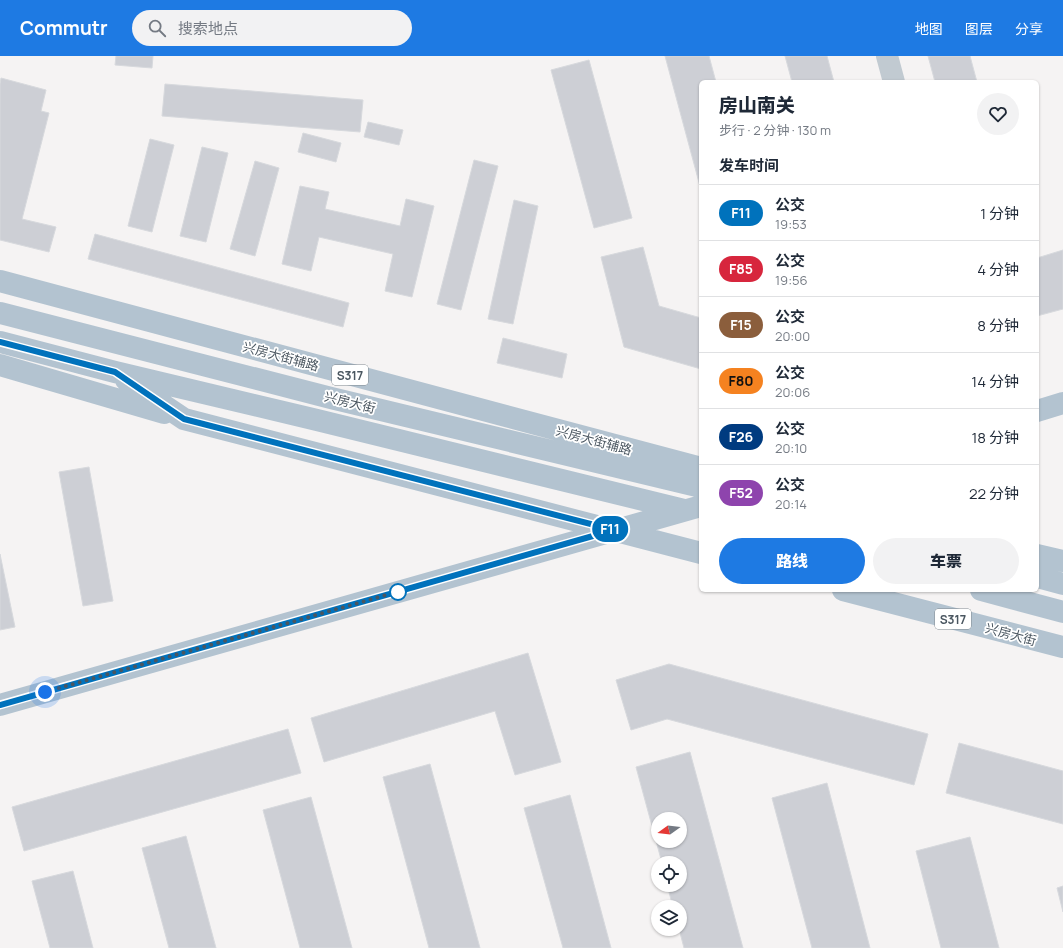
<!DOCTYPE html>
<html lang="zh">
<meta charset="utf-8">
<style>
body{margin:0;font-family:Manrope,"Noto Sans SC",sans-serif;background:#f2f2f3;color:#1f2937;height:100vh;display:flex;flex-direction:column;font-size:15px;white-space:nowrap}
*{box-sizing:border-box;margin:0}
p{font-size:13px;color:#747a83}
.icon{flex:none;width:22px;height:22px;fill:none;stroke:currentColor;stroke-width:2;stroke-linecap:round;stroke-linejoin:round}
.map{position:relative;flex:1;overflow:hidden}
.panel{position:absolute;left:699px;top:24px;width:340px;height:512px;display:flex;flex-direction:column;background:#fff;border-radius:6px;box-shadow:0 1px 3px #0004}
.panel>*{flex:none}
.badge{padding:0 8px;border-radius:13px;font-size:14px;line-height:26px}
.needle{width:26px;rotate:255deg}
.tools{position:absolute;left:651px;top:756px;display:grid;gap:8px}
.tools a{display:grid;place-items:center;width:36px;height:36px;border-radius:50%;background:#fff;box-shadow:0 1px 3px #0004;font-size:20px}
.you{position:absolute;width:20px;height:20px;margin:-10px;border:3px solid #fff;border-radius:50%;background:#1a73e8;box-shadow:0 0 0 6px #1a73e833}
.map>.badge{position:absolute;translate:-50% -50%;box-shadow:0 0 0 2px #fff}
h2{padding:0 20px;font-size:15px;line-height:36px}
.round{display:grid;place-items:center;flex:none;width:42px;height:42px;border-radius:21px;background:#f2f2f3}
.summary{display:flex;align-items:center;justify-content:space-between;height:68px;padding:0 20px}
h1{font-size:19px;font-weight:800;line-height:30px}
.primary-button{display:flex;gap:8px;margin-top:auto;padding:8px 20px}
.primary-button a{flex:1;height:46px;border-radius:24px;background:#1e7ae3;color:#fff;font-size:16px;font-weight:800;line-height:46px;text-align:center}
.primary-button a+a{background:#f2f2f3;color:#1f2937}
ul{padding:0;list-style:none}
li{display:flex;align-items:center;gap:12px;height:56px;padding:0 20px;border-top:1px solid #e0e1e3}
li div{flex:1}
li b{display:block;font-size:15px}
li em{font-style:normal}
li .badge{min-width:44px;font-weight:700;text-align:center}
header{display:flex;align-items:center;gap:24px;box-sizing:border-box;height:56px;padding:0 20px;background:#1e7ae3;color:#fff}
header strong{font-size:19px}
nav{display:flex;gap:22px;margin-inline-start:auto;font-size:14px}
.search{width:280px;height:36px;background:#f2f2f3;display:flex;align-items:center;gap:10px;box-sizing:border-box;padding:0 14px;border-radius:22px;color:#747a83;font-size:15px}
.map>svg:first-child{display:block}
.building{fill:#cdcfd5;stroke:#d7d9dd;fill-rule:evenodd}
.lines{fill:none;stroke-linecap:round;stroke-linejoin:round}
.minor{stroke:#c1cad1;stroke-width:22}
.major{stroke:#b3c3d0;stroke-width:22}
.line-casing{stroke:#fff;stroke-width:9}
.line{stroke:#0072bc;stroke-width:6}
.walk{stroke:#4a5660;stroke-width:4;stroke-dasharray:0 7.2}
.stop-dot{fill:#fff;stroke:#0072bc;stroke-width:2}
.labels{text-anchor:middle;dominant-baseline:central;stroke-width:3.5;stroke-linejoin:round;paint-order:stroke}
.shield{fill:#fff;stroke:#808990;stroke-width:1}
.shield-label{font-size:12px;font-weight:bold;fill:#4a5660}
.street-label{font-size:13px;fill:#4a5660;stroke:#fff}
</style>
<header>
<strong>Commutr</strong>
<div class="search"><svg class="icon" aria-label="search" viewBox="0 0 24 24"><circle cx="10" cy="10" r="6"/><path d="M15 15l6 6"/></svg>搜索地点</div>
<nav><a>地图</a><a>图层</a><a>分享</a></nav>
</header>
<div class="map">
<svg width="1063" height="892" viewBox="0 0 1063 892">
<rect width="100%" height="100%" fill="#f5f3f3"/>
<path class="building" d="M116,0H153L152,12L115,9Z
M665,0H709L716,26H701V134Z
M785,0H827L834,26H792Z
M928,0H970L977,26H935Z
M589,4L632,162L594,172L551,14Z
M1,22L46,34L41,55L49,57L22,163L56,171L49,196L0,184V28Z
M165,28L363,44L360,76L162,60Z
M368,66L403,74L399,89L364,81Z
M303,77L341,87L336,106L298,96Z
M150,83L174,89L152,176L128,170Z
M202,91L228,97L206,186L180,180Z
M474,104L498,110L461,254L437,248Z
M255,105L279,112L255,200L230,193Z
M300,130L329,136L325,153L400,170L406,143L434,150L412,241L385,235L393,198L319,181L311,215L282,208Z
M514,144L538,150L513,268L488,263Z
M95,178L349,247L343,271L88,203Z
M643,191L659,250L701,262V313L624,291L601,201Z
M1063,194V253L1037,260V202Z
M503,282L567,298L562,322L497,307Z
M89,411L113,545L83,550L59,416Z
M0,498L15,571L0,574Z
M528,597L561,706L515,719L495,655L324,706L311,662Z
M669,608L928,678L914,729L667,663L631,674L616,624Z
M288,673L301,717L24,795L12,751Z
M959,687L1063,715V768L946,737Z
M690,696L743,892H684L679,873H680V851H673L667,829H680V807H662L636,711ZM658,763H680V785H658Z
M430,708L480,892H429L383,721Z
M827,727L870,892H812L772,742Z
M570,739L611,892H563L524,752Z
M311,741L352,892H300L263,754Z
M186,780L216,892H169L142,792Z
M970,781L999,892H941L916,795Z
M73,815L93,892H50L32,825Z
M1063,830V856L1057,832Z"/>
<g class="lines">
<path class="minor" d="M887,0L894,26"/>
<path class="major" d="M0,225L701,412
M0,257L331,342L701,431
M0,286L115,316L317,364L684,454
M0,309L164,357
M126,324L184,363L701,497
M1037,355L1063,347
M1037,499L1063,505
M1037,521L1063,528
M843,534L1063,591
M981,534L1063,556
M0,649L701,450"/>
</g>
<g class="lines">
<defs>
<path id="line" d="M0,286L115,316L184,363L614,474L0,649"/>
</defs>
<use href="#line" class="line-casing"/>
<use href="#line" class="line"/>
<path class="walk" d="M45,636L404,534L398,536"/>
</g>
<circle class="stop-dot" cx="398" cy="536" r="8"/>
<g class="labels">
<g class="shield">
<rect x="332" y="309" width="36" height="20" rx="3"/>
<rect x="935" y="553" width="36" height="20" rx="3"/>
</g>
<g class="shield-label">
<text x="350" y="319">S317</text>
<text x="953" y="563">S317</text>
</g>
<g class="street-label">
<text transform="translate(281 300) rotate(15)">兴房大街辅路</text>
<text transform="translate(350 346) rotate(14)">兴房大街</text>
<text transform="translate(594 384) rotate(15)">兴房大街辅路</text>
<text transform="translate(1011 578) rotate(15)">兴房大街</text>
</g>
</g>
</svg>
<div class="tools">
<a><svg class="needle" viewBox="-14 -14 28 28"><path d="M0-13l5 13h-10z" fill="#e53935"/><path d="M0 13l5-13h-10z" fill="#747a83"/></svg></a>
<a><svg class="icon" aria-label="locate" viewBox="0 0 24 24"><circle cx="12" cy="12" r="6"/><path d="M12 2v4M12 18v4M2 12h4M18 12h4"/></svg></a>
<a><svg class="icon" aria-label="layers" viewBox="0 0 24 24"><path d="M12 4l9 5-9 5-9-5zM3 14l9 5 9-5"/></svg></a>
</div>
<div class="you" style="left:45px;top:636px"></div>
<b class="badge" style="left:610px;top:473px;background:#0072bc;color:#fff">F11</b>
<section class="panel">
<div class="summary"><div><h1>房山南关</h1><p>步行 · 2 分钟 · 130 m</p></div><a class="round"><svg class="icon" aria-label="heart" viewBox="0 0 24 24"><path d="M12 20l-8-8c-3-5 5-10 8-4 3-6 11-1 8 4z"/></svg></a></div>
<h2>发车时间</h2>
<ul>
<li><span class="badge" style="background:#0072bc;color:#fff">F11</span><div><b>公交</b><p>19:53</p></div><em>1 分钟</em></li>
<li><span class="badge" style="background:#d7263d;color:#fff">F85</span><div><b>公交</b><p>19:56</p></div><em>4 分钟</em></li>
<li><span class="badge" style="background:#8b5e3c;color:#fff">F15</span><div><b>公交</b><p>20:00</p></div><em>8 分钟</em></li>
<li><span class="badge" style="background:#f58220;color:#111">F80</span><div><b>公交</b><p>20:06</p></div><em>14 分钟</em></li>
<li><span class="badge" style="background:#003b80;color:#fff">F26</span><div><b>公交</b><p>20:10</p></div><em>18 分钟</em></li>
<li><span class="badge" style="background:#8e44ad;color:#fff">F52</span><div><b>公交</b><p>20:14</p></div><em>22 分钟</em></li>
</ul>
<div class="primary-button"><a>路线</a><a>车票</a></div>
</section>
</div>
